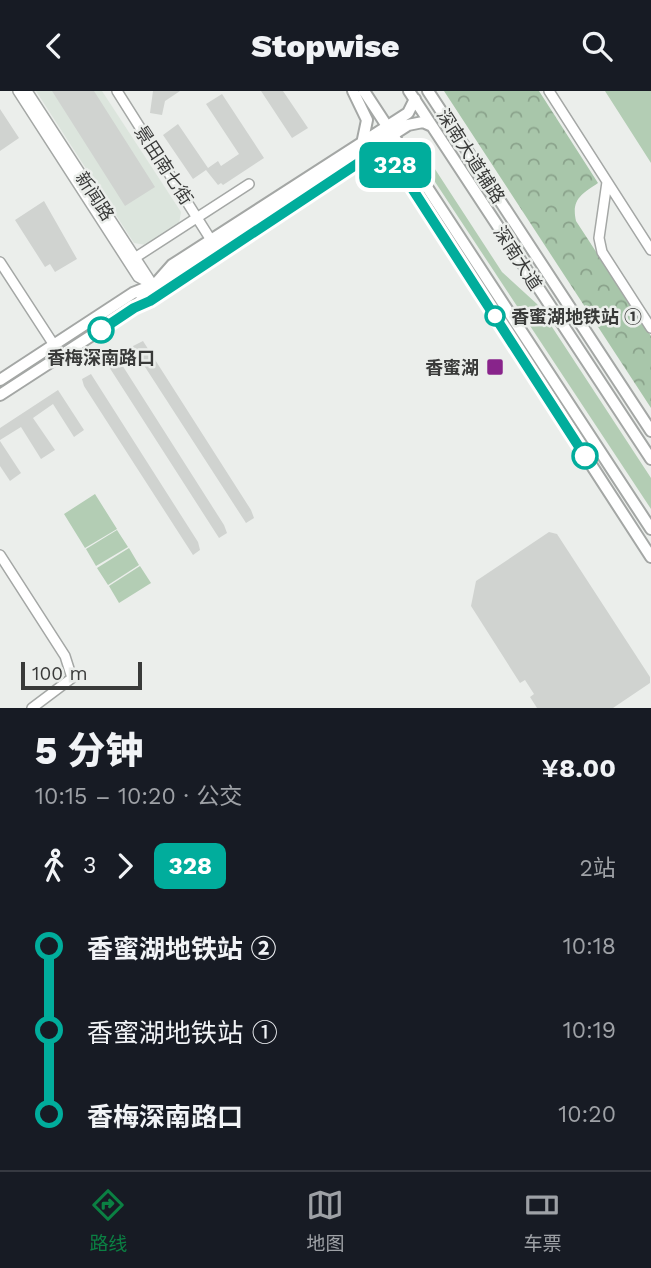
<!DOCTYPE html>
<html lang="zh">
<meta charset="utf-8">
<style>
body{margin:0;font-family:"Work Sans","Noto Sans SC",sans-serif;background:#20242c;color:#f1f3f6;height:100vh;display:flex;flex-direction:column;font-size:26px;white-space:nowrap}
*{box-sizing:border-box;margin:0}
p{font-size:23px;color:#9ea1a6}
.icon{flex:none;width:38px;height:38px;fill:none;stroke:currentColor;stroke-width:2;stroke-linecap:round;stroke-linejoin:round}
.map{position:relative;height:617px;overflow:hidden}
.details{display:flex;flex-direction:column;background:#171b24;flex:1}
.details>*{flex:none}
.badge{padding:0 14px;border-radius:10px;font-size:24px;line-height:46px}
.scale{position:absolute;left:21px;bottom:18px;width:121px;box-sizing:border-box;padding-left:7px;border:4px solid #393a39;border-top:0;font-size:19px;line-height:24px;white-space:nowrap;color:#393a39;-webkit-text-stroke:5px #ebeeeb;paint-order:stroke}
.map>.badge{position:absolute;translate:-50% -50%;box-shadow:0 0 0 4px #fff}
.legs{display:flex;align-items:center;gap:10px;height:77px;padding:0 35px;font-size:23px}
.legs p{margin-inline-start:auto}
.overview{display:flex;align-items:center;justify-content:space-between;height:119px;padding:0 35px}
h1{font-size:38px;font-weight:800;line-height:52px}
ul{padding:0 35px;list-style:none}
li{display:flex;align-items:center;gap:24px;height:84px;font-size:26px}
li i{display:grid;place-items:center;width:10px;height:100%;margin:0 9px;background:currentColor}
li i::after{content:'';width:18px;height:18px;margin:-9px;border:5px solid;border-radius:50%;background:#171b24}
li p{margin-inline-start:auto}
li:first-child i{background:linear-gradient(#0000 50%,currentColor 0)}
li:last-child i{background:linear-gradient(currentColor 50%,#0000 0)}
header{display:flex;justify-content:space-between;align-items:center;height:91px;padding:0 35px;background:#171b24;font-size:32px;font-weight:800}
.menu{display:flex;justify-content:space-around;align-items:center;height:98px;border-top:2px solid #363941;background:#171b24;font-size:19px;color:#9ea1a6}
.menu a{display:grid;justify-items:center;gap:4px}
.menu .selected{color:#0b8043}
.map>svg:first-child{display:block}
.built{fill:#dce5dd}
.grass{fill:#b3cdb4}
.forest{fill:url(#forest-crowns)}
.building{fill:#d0d3d0}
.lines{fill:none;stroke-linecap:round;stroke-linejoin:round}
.minor-casing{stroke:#a4a7a5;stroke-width:12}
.major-casing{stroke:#a4a7a5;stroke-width:14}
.minor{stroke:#fff;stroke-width:9}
.major{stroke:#fff;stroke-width:10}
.line-1-casing{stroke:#fff;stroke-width:16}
.line-1{stroke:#01ad9c;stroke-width:10}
.stop-1-dot{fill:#fff;stroke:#01ad9c;stroke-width:3.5}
.poi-dot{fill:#88248b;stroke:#ebeeeb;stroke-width:2.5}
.labels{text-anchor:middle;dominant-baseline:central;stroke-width:5;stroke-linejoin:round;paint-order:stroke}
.street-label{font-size:18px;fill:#393a39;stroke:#ebeeeb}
.stop-label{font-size:18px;font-weight:bold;fill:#393a39;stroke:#ebeeeb;text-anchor:start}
.poi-label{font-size:18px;font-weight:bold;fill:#393a39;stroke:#ebeeeb;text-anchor:end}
</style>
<header><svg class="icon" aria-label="back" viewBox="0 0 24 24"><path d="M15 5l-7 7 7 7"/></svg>Stopwise<svg class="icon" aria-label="search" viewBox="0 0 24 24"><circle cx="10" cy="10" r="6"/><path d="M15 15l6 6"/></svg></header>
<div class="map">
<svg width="651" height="617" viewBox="0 0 651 617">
<defs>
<pattern id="forest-crowns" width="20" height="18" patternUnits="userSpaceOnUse" patternTransform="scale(1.75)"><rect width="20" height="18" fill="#a8c6aa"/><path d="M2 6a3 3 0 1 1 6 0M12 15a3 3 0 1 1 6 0" fill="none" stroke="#8aa28b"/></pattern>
</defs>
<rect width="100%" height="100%" fill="#ebeeeb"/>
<path class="built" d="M36,0H102L181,121L179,133L146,154L134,152Z"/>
<path class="grass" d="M605,0H651V72Z
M418,52L502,181L537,213L651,387V418L412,56Z
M95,403L117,438L85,457L64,423Z
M117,439L128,456L96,475L86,458Z
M129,457L139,474L108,494L97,477Z
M140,475L151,492L119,512L109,495Z"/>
<path class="forest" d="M444,0H539L598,92C582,103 571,108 576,130L651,245V317Z"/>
<path class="building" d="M52,0H94L155,96L125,115Z
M153,0H180L165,10L162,24L150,22Z
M261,0H283L308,37L292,47Z
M222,3L264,67L223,94L221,92L218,94L206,79L193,88L163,44L178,33L208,77L218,70L221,75L239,63L206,13Z
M0,18L19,47L0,60Z
M44,110L77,168L55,181L50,173L45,176L15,129Z
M143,250L251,419L254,427L246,432L136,262L133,255Z
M117,266L224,434L227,442L219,447L111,279L108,272Z
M91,283L198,451L200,459L193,464L84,295L82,288Z
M58,299L84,339L74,346L53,313L33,327L55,359L41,368L21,336L0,349V337Z
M0,350L21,382L10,390L0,375Z
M549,441L557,443L650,586V592L613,617H537L530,606L534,603L525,589L520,592L471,515L476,490Z"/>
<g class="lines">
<defs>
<path id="minor" d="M18,0L138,186L153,194
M27,0L153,194
M117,0L211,149
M549,0L651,159
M607,91L599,147L602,161L651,237
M130,170L249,93
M0,171L54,254
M0,464L65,565L72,587L32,617"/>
<path id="major" d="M353,0L367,29L362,53
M364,0L651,438
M409,0L651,368
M428,0L651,340
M134,217L150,210L360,71C381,60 393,71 406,88L651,466
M0,289L133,202L170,187L408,34L423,31L432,35
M0,304L134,217L172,174L408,22L415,8"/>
</defs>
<use href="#minor" class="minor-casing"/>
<use href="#major" class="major-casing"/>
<use href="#minor" class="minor"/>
<use href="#major" class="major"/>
</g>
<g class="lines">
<defs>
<path id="line-1" d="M101,239L134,217L150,210L360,71C381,60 393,71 406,88L585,365"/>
</defs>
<use href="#line-1" class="line-1-casing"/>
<use href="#line-1" class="line-1"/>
</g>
<g class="stop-1-dot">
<circle cx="495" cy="225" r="9"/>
<circle cx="101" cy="239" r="12"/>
<circle cx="585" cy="365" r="12"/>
</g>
<rect class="poi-dot" x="486" y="267" width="18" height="18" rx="3.5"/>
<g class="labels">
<g class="street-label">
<text transform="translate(471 65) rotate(57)">深南大道辅路</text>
<text transform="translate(164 74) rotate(57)">景田南七街</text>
<text transform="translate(95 105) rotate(57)">新闻路</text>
<text transform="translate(518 167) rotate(57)">深南大道</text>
</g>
<g class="stop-label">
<text x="511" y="225">香蜜湖地铁站 ①</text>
<text x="101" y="266" text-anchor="middle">香梅深南路口</text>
</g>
<g class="poi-label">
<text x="479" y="276">香蜜湖</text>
</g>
</g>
</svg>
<div class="scale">100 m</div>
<b class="badge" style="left:395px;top:74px;background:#01ad9c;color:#fff">328</b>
</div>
<section class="details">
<div class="overview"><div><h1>5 分钟</h1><p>10:15 – 10:20 · 公交</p></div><b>¥8.00</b></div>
<div class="legs"><svg class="icon" aria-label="walk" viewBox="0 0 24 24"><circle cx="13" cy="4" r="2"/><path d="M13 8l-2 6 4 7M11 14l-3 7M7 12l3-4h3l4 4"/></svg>3<svg class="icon" aria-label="forward" viewBox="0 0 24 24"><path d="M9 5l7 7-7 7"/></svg><b class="badge" style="background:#01ad9c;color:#fff">328</b><p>2站</p></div>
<ul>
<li><i style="color:#01ad9c"></i><b>香蜜湖地铁站 ②</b><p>10:18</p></li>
<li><i style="color:#01ad9c"></i><span>香蜜湖地铁站 ①</span><p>10:19</p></li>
<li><i style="color:#01ad9c"></i><b>香梅深南路口</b><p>10:20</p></li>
</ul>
</section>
<nav class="menu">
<a class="selected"><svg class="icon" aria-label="directions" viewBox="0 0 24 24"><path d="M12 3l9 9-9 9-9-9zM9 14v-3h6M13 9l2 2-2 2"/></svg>路线</a>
<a><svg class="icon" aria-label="map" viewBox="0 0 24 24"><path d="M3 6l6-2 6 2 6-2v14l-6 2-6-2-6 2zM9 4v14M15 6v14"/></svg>地图</a>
<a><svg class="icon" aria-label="tickets" viewBox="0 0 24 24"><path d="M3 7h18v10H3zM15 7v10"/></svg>车票</a>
</nav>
